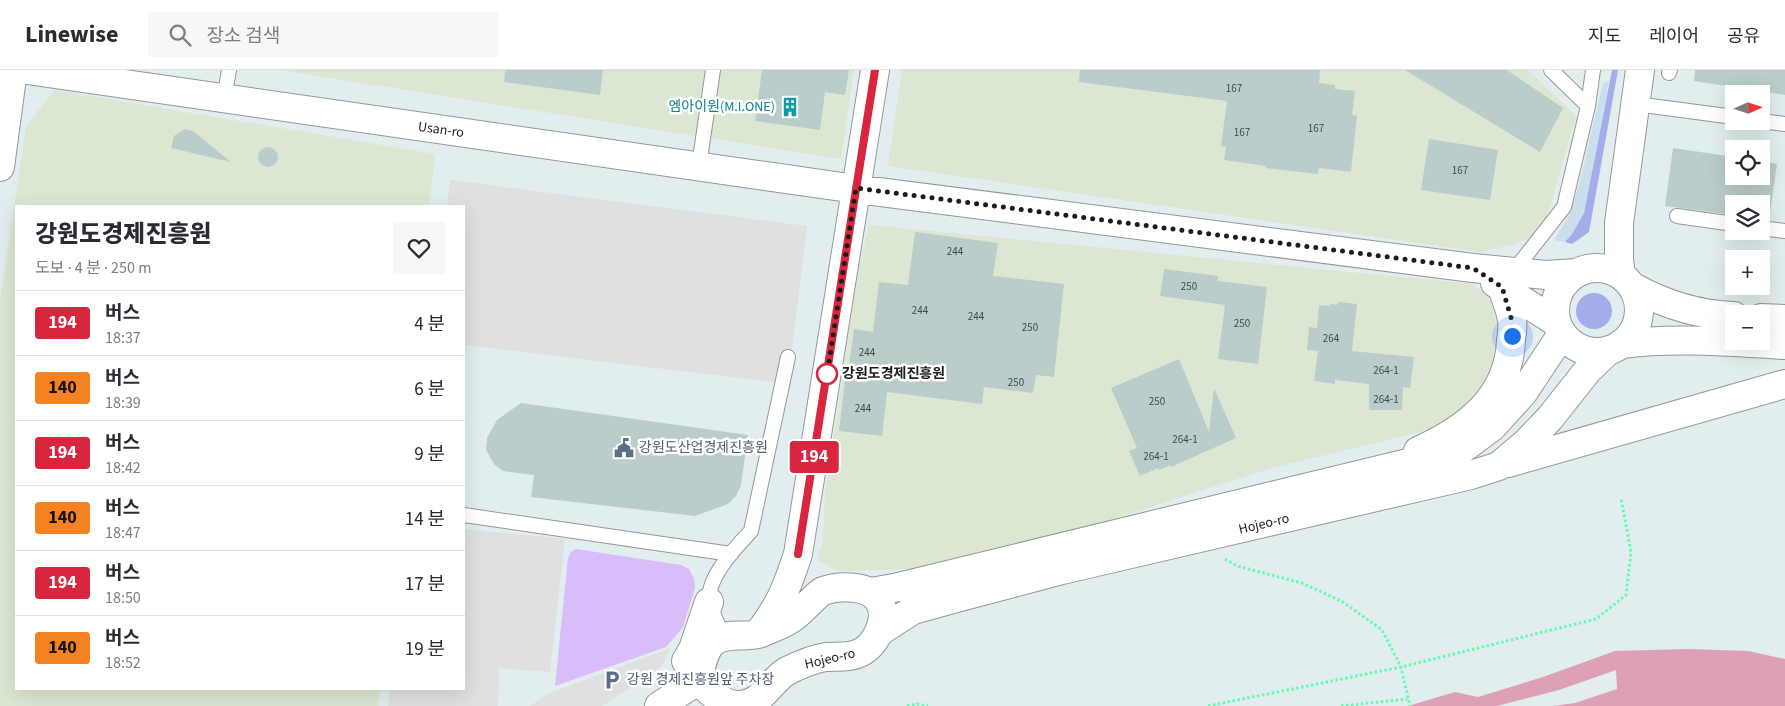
<!DOCTYPE html>
<html lang="ko">
<meta charset="utf-8">
<style>
body{margin:0;font-family:"Source Sans 3","Noto Sans KR",sans-serif;background:#f7f7f7;color:#2b2b33;height:100vh;display:flex;flex-direction:column;font-size:19px;white-space:nowrap}
*{box-sizing:border-box;margin:0}
p{font-size:16px;color:#7c7c81}
.icon{flex:none;width:28px;height:28px;fill:none;stroke:currentColor;stroke-width:2;stroke-linecap:round;stroke-linejoin:round}
.map{position:relative;flex:1;overflow:hidden}
.drawer{position:absolute;left:15px;top:135px;width:450px;height:485px;display:flex;flex-direction:column;background:#fff;border-radius:0px;box-shadow:0 5px 20px #0002}
.drawer>*{flex:none}
.badge{padding:0 10px;border-radius:4px;font-size:18px;line-height:32px}
.needle{width:32px;rotate:87deg}
.buttons{position:absolute;left:1725px;top:15px;display:grid;gap:10px}
.buttons a{display:grid;place-items:center;width:45px;height:45px;border-radius:0px;background:#fff;box-shadow:0 5px 20px #0002;font-size:25px}
.you{position:absolute;width:25px;height:25px;margin:-12px;border:4px solid #fff;border-radius:50%;background:#1a73e8;box-shadow:0 0 0 8px #1a73e833}
.map>.badge{position:absolute;translate:-50% -50%;box-shadow:0 0 0 2px #fff}
.round{display:grid;place-items:center;flex:none;width:52px;height:52px;border-radius:0px;background:#f7f7f7}
.overview{display:flex;align-items:center;justify-content:space-between;height:85px;padding:0 20px}
h1{font-size:24px;font-weight:800;line-height:38px}
ul{padding:0;list-style:none}
li{display:flex;align-items:center;gap:15px;height:65px;padding:0 20px;border-top:1px solid #e1e1e2}
li div{flex:1}
li b{display:block;font-size:19px}
li em{font-style:normal}
li .badge{min-width:55px;font-weight:700;text-align:center}
header{display:flex;align-items:center;gap:30px;box-sizing:border-box;height:70px;padding:0 25px;background:#fff;border-bottom:1px solid #e1e1e2}
header strong{font-size:24px}
nav{display:flex;gap:28px;margin-inline-start:auto;font-size:18px}
.search{width:350px;height:45px;background:#f7f7f7;display:flex;align-items:center;gap:12px;box-sizing:border-box;padding:0 18px;border-radius:0px;color:#7c7c81;font-size:19px}
.map>svg:first-child{display:block}
.industrial{fill:#dbe7d3}
.farmland{fill:#cbdeed}
.grass{fill:#a5acea}
.park{fill:#d9bcfa}
.parking{fill:#e0e0e0}
.water{fill:#dda0b7}
.building{fill:#bacdca}
.lines{fill:none;stroke-linecap:round;stroke-linejoin:round}
.service-casing{stroke:#969696;stroke-width:16}
.tertiary-casing{stroke:#969696;stroke-width:30}
.path{stroke:#63fcaf;stroke-width:3;stroke-dasharray:2.5 2.5;stroke-linecap:butt}
.service{stroke:#fff;stroke-width:14}
.tertiary{stroke:#fff;stroke-width:28}
.line-casing{stroke:#fff;stroke-width:11}
.line{stroke:#d7263d;stroke-width:8}
.walk{stroke:#1c1c1c;stroke-width:5;stroke-dasharray:0 9}
.stop-dot{fill:#fff;stroke:#d7263d;stroke-width:2.5}
.labels{text-anchor:middle;dominant-baseline:central;stroke-width:5;stroke-linejoin:round;paint-order:stroke}
.number-label{font-size:11px;fill:#444848}
.culture-label{font-size:14px;fill:#0d838f;stroke:#fff;text-anchor:end}
.street-label{font-size:14px;fill:#1c1c1c;stroke:#fff}
.stop-label{font-size:14px;font-weight:bold;fill:#1c1c1c;stroke:#fff;text-anchor:start}
.service-label{font-size:14px;fill:#4e5e75;stroke:#fff;text-anchor:start}
</style>
<header>
<strong>Linewise</strong>
<div class="search"><svg class="icon" aria-label="search" viewBox="0 0 24 24"><circle cx="10" cy="10" r="6"/><path d="M15 15l6 6"/></svg>장소 검색</div>
<nav><a>지도</a><a>레이어</a><a>공유</a></nav>
</header>
<div class="map">
<svg width="1785" height="636" viewBox="0 0 1785 636">
<rect width="100%" height="100%" fill="#e1edee"/>
<path class="industrial" d="M280,0H854L841,89Z
M902,0H1528L1576,46L1548,144L1538,165L1514,174L1481,182L888,96Z
M54,20L435,84L429,136H16V619H380L378,636H0V230L26,57Z
M869,155L1473,214L1491,231L1496,252L1492,301L1466,338L1426,361L1275,397L1072,462L920,499L838,501L817,489L823,471L825,425L858,201Z"/>
<path class="farmland" d="M1609,11L1584,143L1572,164L1565,172L1554,170L1568,147L1579,116L1603,13Z"/>
<path class="grass" d="M1612,0H1618L1589,162L1572,174L1565,172L1572,164L1584,143Z
M1576 241a18 18 0 1 1 36 0a18 18 0 1 1-36 0Z"/>
<path class="park" d="M576,479L681,495L689,499L694,509L695,518L683,557L666,577L555,616L568,488L571,482Z"/>
<path class="parking" d="M450,110L807,156L788,314L464,275V136H447Z
M464,459L565,469L550,602L499,598L498,636H388L390,619H464Z
M671,578L661,597L602,636H530L547,624Z"/>
<path class="water" d="M1688,579L1748,581L1785,589V636H1553L1575,633L1617,619L1616,600L1559,620L1497,636H1408L1455,622L1478,627L1543,607L1615,581Z"/>
<path class="building" d="M505,0H603L600,25L504,12Z
M762,0H849L845,25L825,22L820,60L755,51Z
M1080,0H1320L1319,13L1335,15V19L1355,21L1352,45L1357,46L1351,102L1319,98L1318,104L1266,98V96L1224,90L1226,77L1221,76L1227,31L1079,12Z
M1405,0H1507L1563,38L1540,82Z
M1695,0H1785V25L1694,11Z
M185,59L193,61L231,92L171,78L174,66Z
M1429,69L1498,80L1490,130L1421,120Z
M258 87a10 10 0 1 1 20 0a10 10 0 1 1-20 0Z
M1673,78L1734,87V106H1761V91L1777,94L1769,150L1761,149V134H1734V145L1665,136Z
M915,162L998,173L993,206L1064,214L1054,307L1036,305L1033,323L984,317L982,334L887,322L882,366L839,361L845,311H847L854,259L873,262L879,212L908,215Z
M1164,199L1218,206V211L1267,217L1258,294L1218,289L1225,235L1160,226Z
M1338,232L1357,234L1352,281L1414,287L1410,318L1403,317L1402,340H1369V314L1335,310V314L1314,311L1318,281L1307,280L1309,257L1317,258L1319,235L1330,236V234L1337,235Z
M1179,289L1209,362L1214,318L1236,368L1171,397L1170,395L1159,400L1158,398L1140,406L1129,381L1137,378L1111,318Z
M521,333L748,365L741,415L736,426L728,434L695,446L531,427L534,405L503,401L494,394L486,380L487,368L497,350Z"/>
<g class="lines">
<defs>
<path id="service" d="M1551,0L1588,36
M1669,3L1670,0
M224,29L229,0
M1636,34L1734,47
M1761,51L1785,54
M699,96L713,0
M1677,146L1734,154
M1761,158L1785,161
M1513,202L1564,137L1588,36L1593,0
M464,445L731,484
M723,566C719,556 713,545 710,534C704,510 736,477 751,461L788,287"/>
<path id="tertiary" d="M27,0L856,119L1473,198L1546,205L1576,203
M0,97L13,0
M1555 240a42 42 0 1 1 84 0a42 42 0 1 1-84 0Z
M1621,205L1619,190V153L1640,0
M1495,213L1556,252
M1633,217C1664,234 1699,245 1734,246
M1761,248L1785,249
M1621,274C1676,267 1730,272 1785,275
M1418,381C1467,359 1509,327 1511,270C1512,264 1513,257 1512,251C1511,240 1505,228 1502,217
M1508,393L1785,314
M871,522L894,518L1461,380L1492,357L1523,323L1562,264
M879,562L913,540L960,527L1062,500L1471,405L1499,396L1526,373L1550,348L1588,300L1609,280
M758,564C780,536 787,517 798,484L875,0
M686,591L693,579L709,532
M659,636L699,610C701,597 703,581 713,572C727,561 746,569 761,563C772,558 786,554 795,546C802,541 817,524 823,521C839,515 870,515 879,531C890,549 875,578 857,584C847,588 836,586 826,587C813,589 799,595 787,601C770,611 762,635 739,635C722,635 709,622 699,610"/>
</defs>
<use href="#service" class="service-casing"/>
<use href="#tertiary" class="tertiary-casing"/>
<path class="path" d="M1225,489L1237,496L1302,513L1343,532L1382,560L1401,597L1410,636
M907,636L917,634L928,636
M1208,636L1401,597L1596,549L1626,525L1631,482L1621,428
M1341,636L1407,629"/>
<use href="#service" class="service"/>
<use href="#tertiary" class="tertiary"/>
</g>
<g class="lines">
<defs>
<path id="line" d="M798,484L875,0"/>
</defs>
<use href="#line" class="line-casing"/>
<use href="#line" class="line"/>
<path class="walk" d="M827,304L826,311L856,118L1473,198L1502,217L1512,251V266"/>
</g>
<defs>
<symbol id="building-bare" viewBox="-9 -9 18 18"><path d="M-4-6H4V6H1V3H-1V6H-4ZM-2.5-4.3h1.7v1.8h-1.7ZM.8-4.3h1.7v1.8H.8ZM-2.5-1h1.7V.8h-1.7ZM.8-1h1.7V.8H.8Z" fill="#0f9aa8" stroke="#fff" stroke-width="2.5" paint-order="stroke"/></symbol>
<symbol id="civic-bare" viewBox="-9 -9 18 18"><path d="M-.6-6.5H3V-4.5H.6V-3L4-1V1h2V6H-6V1h2V-1L-.6-3ZM-1.2 2.5V6h2.4V2.5Z" fill="#5c6f8a" stroke="#fff" stroke-width="2.5" paint-order="stroke"/></symbol>
<symbol id="parking-bare" viewBox="-9 -9 18 18"><path d="M-3.5-5.5H1a3.5 3.5 0 0 1 0 7H-1V5.5H-3.5ZM-1-3.4V-.6H.8a1.4 1.4 0 0 0 0-2.8Z" fill="#5c6f8a" stroke="#fff" stroke-width="2.5" paint-order="stroke"/></symbol>
</defs>
<g fill-rule="evenodd">
<use href="#building-bare" x="776" y="23" width="28" height="28"/>
<use href="#civic-bare" x="610" y="364" width="28" height="28"/>
<use href="#parking-bare" x="598" y="596" width="28" height="28"/>
</g>
<circle class="stop-dot" cx="827" cy="304" r="10"/>
<g class="labels">
<g class="number-label">
<text x="1234" y="18">167</text>
<text x="1316" y="58">167</text>
<text x="1242" y="62">167</text>
<text x="1460" y="100">167</text>
<text x="955" y="181">244</text>
<text x="1189" y="216">250</text>
<text x="920" y="240">244</text>
<text x="976" y="246">244</text>
<text x="1242" y="253">250</text>
<text x="1030" y="257">250</text>
<text x="1331" y="268">264</text>
<text x="867" y="282">244</text>
<text x="1386" y="300">264-1</text>
<text x="1016" y="312">250</text>
<text x="1386" y="329">264-1</text>
<text x="1157" y="331">250</text>
<text x="863" y="338">244</text>
<text x="1185" y="369">264-1</text>
<text x="1156" y="386">264-1</text>
</g>
<g class="culture-label">
<text x="775" y="37">엠아이원(M.I.ONE)</text>
</g>
<g class="street-label">
<text transform="translate(441 60) rotate(8)">Usan-ro</text>
<text transform="translate(1264 454) rotate(-13)">Hojeo-ro</text>
<text transform="translate(830 589) rotate(-13)">Hojeo-ro</text>
</g>
<g class="stop-label">
<text x="842" y="304">강원도경제진흥원</text>
</g>
<g class="service-label">
<text x="639" y="378">강원도산업경제진흥원</text>
<text x="627" y="610">강원 경제진흥원앞 주차장</text>
</g>
</g>
</svg>
<div class="buttons">
<a><svg class="needle" viewBox="-14 -14 28 28"><path d="M0-13l5 13h-10z" fill="#e53935"/><path d="M0 13l5-13h-10z" fill="#7c7c81"/></svg></a>
<a><svg class="icon" aria-label="locate" viewBox="0 0 24 24"><circle cx="12" cy="12" r="6"/><path d="M12 2v4M12 18v4M2 12h4M18 12h4"/></svg></a>
<a><svg class="icon" aria-label="layers" viewBox="0 0 24 24"><path d="M12 4l9 5-9 5-9-5zM3 14l9 5 9-5"/></svg></a>
<a>+</a>
<a>−</a>
</div>
<div class="you" style="left:1512px;top:266px"></div>
<b class="badge" style="left:814px;top:387px;background:#d7263d;color:#fff">194</b>
<section class="drawer">
<div class="overview"><div><h1>강원도경제진흥원</h1><p>도보 · 4 분 · 250 m</p></div><a class="round"><svg class="icon" aria-label="heart" viewBox="0 0 24 24"><path d="M12 20l-8-8c-3-5 5-10 8-4 3-6 11-1 8 4z"/></svg></a></div>
<ul>
<li><span class="badge" style="background:#d7263d;color:#fff">194</span><div><b>버스</b><p>18:37</p></div><em>4 분</em></li>
<li><span class="badge" style="background:#f58220;color:#111">140</span><div><b>버스</b><p>18:39</p></div><em>6 분</em></li>
<li><span class="badge" style="background:#d7263d;color:#fff">194</span><div><b>버스</b><p>18:42</p></div><em>9 분</em></li>
<li><span class="badge" style="background:#f58220;color:#111">140</span><div><b>버스</b><p>18:47</p></div><em>14 분</em></li>
<li><span class="badge" style="background:#d7263d;color:#fff">194</span><div><b>버스</b><p>18:50</p></div><em>17 분</em></li>
<li><span class="badge" style="background:#f58220;color:#111">140</span><div><b>버스</b><p>18:52</p></div><em>19 분</em></li>
</ul>
</section>
</div>
